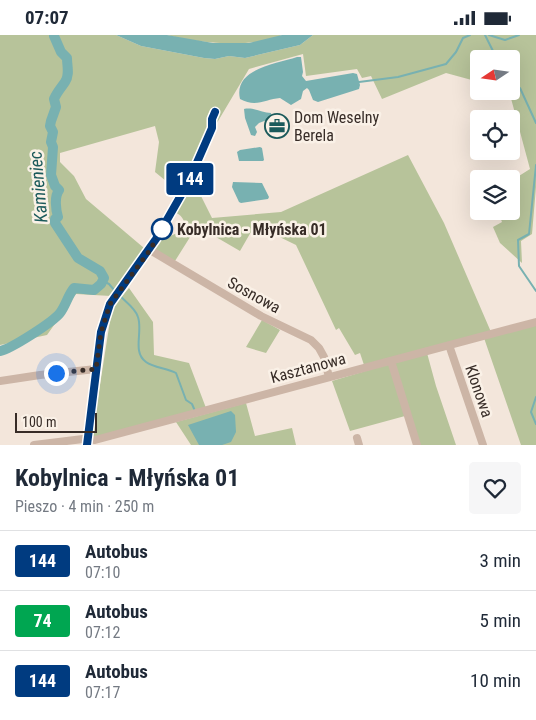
<!DOCTYPE html>
<html lang="pl">
<meta charset="utf-8">
<style>
body{margin:0;font-family:"Roboto Condensed",sans-serif;background:#f6f6f7;color:#1f2937;height:100vh;display:flex;flex-direction:column;font-size:19px;white-space:nowrap}
*{box-sizing:border-box;margin:0}
p{font-size:16px;color:#747a83}
.icon{flex:none;width:28px;height:28px;fill:none;stroke:currentColor;stroke-width:2;stroke-linecap:round;stroke-linejoin:round}
.map{position:relative;height:410px;overflow:hidden}
.sheet{display:flex;flex-direction:column;background:#fff;flex:1}
.sheet>*{flex:none}
.badge{padding:0 10px;border-radius:4px;font-size:18px;line-height:32px}
.needle{width:32px;rotate:257deg}
.controls{position:absolute;left:470px;top:15px;display:grid;gap:10px}
.controls a{display:grid;place-items:center;width:50px;height:50px;border-radius:5px;background:#fff;box-shadow:0 5px 20px #0002;font-size:25px}
.scale{position:absolute;left:15px;bottom:12px;width:82px;box-sizing:border-box;padding-left:5px;border:2px solid #372c27;border-top:0;font-size:14px;line-height:18px;white-space:nowrap;color:#372c27;-webkit-text-stroke:4px #faf1e7;paint-order:stroke}
.you{position:absolute;width:25px;height:25px;margin:-12px;border:4px solid #fff;border-radius:50%;background:#1a73e8;box-shadow:0 0 0 8px #1a73e833}
.map>.badge{position:absolute;translate:-50% -50%;box-shadow:0 0 0 2px #fff}
.round{display:grid;place-items:center;flex:none;width:52px;height:52px;border-radius:5px;background:#f6f6f7}
.headline{display:flex;align-items:center;justify-content:space-between;height:85px;padding:0 15px}
h1{font-size:24px;font-weight:700;line-height:38px}
ul{padding:0;list-style:none}
li{display:flex;align-items:center;gap:15px;height:60px;padding:0 15px;border-top:1px solid #e0e1e3}
li div{flex:1}
li b{display:block;font-size:19px}
li em{font-style:normal}
li .badge{min-width:55px;font-weight:700;text-align:center}
.status{display:flex;justify-content:space-between;align-items:center;height:35px;padding:0 25px;background:#fff;direction:ltr}
.status svg{height:14px;fill:currentColor}
.map>svg:first-child{display:block}
.green{fill:#b7c39a}
.water{fill:#78b1b1}
.lines{fill:none;stroke-linecap:round;stroke-linejoin:round}
.stream{stroke:#78b1b1;stroke-width:2}
.river{stroke:#78b1b1;stroke-width:10}
.minor{stroke:#ccb5a6;stroke-width:8}
.line-casing{stroke:#fff;stroke-width:11}
.line{stroke:#003b80;stroke-width:8}
.walk{stroke:#372c27;stroke-width:5;stroke-dasharray:0 9}
.stop-dot{fill:#fff;stroke:#003b80;stroke-width:2.5}
.labels{text-anchor:middle;dominant-baseline:central;stroke-width:5;stroke-linejoin:round;paint-order:stroke}
.poi-label{font-size:16px;fill:#372c27;stroke:#faf1e7;text-anchor:start}
.stop-label{font-size:16px;font-weight:bold;fill:#372c27;stroke:#faf1e7;text-anchor:start}
.street-label{font-size:16px;fill:#372c27;stroke:#faf1e7}
.water-label{font-size:18px;font-style:italic;fill:#1b5a5b;stroke:#faf1e7}
</style>
<div class="status"><b>07:07</b><svg viewBox="0 0 49 12"><path d="M0 12V9h3v3zM5 12V6h3v6zM10 12V3h3v9zM15 12V0h3v12zM26 1h20v11H26zM47 4h2v5h-2z"/></svg></div>
<div class="map">
<svg width="536" height="410" viewBox="0 0 536 410">
<rect width="100%" height="100%" fill="#f3e6db"/>
<path class="green" d="M0,0H116L141,11L204,23L215,24L229,21L245,23L300,10L313,0H536V152L532,199L521,206L522,228L500,208L493,192L502,187L498,177L511,176V170L514,169L511,163V146L530,134L509,56H511V24H479V47L446,38L382,64L371,41L362,43L357,34L306,41L303,19L249,34L177,155L155,137L159,107L155,91L60,118V127L74,141L86,164L144,213L111,261L76,259L47,300L0,310Z
M167,0H282C253,14 199,8 167,0Z
M408,120L444,188L491,297L364,330L360,318L355,320L339,293L336,295L296,210L255,190L240,216L197,191L175,226L155,215L154,212C160,201 177,202 185,192C184,184 182,180 174,177L193,145L212,183L281,177Z
M129,253L153,287L154,320L189,328L206,373L96,402L92,401L112,273Z
M262,285L280,295L266,318L246,312Z
M536,290V410H521L484,303Z
M427,318L436,351L456,410H419L394,328Z
M389,329L405,381L350,396L332,346Z
M246,368L255,401L292,393L296,410H191L176,387Z"/>
<path class="water" d="M116,0H167L213,8H249L282,0H313L300,10L245,23L229,21L215,24L204,23L141,11Z
M297,22H301L303,37L302,41L306,46L353,38L357,39L360,50L359,54L318,67L313,65L309,55L307,53L303,56L301,64L291,70L280,63C266,64 256,73 240,64C233,33 277,29 297,22Z
M244,74C254,72 261,78 271,78L272,83L259,88L255,92L257,97L255,101L251,100L245,83Z
M260,112L262,113L264,125L263,126H239L237,117L240,115Z
M233,147L262,148L269,162L268,164L241,168L239,167L232,152Z
M231,376L235,380L236,397L231,407L222,410H199L188,390Z"/>
<g class="lines">
<path class="stream" d="M485,0L497,24
M489,0L505,5L519,0
M359,47L398,42L446,29L456,17L463,3L470,0
M511,48L520,53L536,88
M536,130L529,199L518,205L519,231L536,256
M103,246L109,249L115,256
M120,261C126,267 136,274 138,282C143,297 132,317 146,327C154,333 167,333 176,338L186,365L192,369L195,376
M536,362L531,377L536,389"/>
<path class="river" d="M0,316C11,314 53,287 60,278C66,270 68,260 74,253L94,255L101,249L104,243L100,236L78,223L55,188V184L58,182C56,175 54,162 59,155L55,151L51,140L53,112L51,107L53,97L50,91L51,86L56,72L54,64C57,57 61,53 65,47C70,40 67,31 67,23L61,17L54,1"/>
<path class="minor" d="M150,215L261,281L311,305L319,313L324,322L329,342
M449,310L483,410
M391,326L417,410
M0,346L40,340L96,334
M357,403L359,410
M34,410L83,404L95,405L536,287
M87,410L101,297L110,269L156,204L188,148L212,93V84L215,77"/>
</g>
<g class="lines">
<defs>
<path id="line" d="M87,410L101,297L110,269L156,204L188,148L212,93V84L215,77"/>
</defs>
<use href="#line" class="line-casing"/>
<use href="#line" class="line"/>
<path class="walk" d="M56,338L96,334L101,297L110,269L150,215L164,190L162,194"/>
</g>
<defs>
<symbol id="office-ring" viewBox="-11 -11 22 22"><circle r="9.5" fill="#faf1e7" stroke="#1b5a5b" stroke-width="1.5"/><path d="M-6-3h4V-5.5h4V-3h4V5H-6ZM-1-4.5V-3h2v-1.5ZM-6 0V1H6V0Z" fill="#1b5a5b"/></symbol>
</defs>
<g fill-rule="evenodd">
<use href="#office-ring" x="263" y="77" width="28" height="28"/>
</g>
<circle class="stop-dot" cx="162" cy="194" r="10"/>
<g class="labels">
<g class="poi-label">
<text x="294" y="82">Dom Weselny<tspan x="294" dy="18">Berela</tspan></text>
</g>
<g class="stop-label">
<text x="177" y="194">Kobylnica - Młyńska 01</text>
</g>
<g class="street-label">
<text transform="translate(254 260) rotate(29)">Sosnowa</text>
<text transform="translate(308 333) rotate(-15)">Kasztanowa</text>
<text transform="translate(479 356) rotate(71)">Klonowa</text>
</g>
<g class="water-label">
<text transform="translate(38 152) rotate(-95)">Kamieniec</text>
</g>
</g>
</svg>
<div class="controls">
<a><svg class="needle" viewBox="-14 -14 28 28"><path d="M0-13l5 13h-10z" fill="#e53935"/><path d="M0 13l5-13h-10z" fill="#747a83"/></svg></a>
<a><svg class="icon" aria-label="locate" viewBox="0 0 24 24"><circle cx="12" cy="12" r="6"/><path d="M12 2v4M12 18v4M2 12h4M18 12h4"/></svg></a>
<a><svg class="icon" aria-label="layers" viewBox="0 0 24 24"><path d="M12 4l9 5-9 5-9-5zM3 14l9 5 9-5"/></svg></a>
</div>
<div class="scale">100 m</div>
<div class="you" style="left:56px;top:338px"></div>
<b class="badge" style="left:190px;top:144px;background:#003b80;color:#fff">144</b>
</div>
<section class="sheet">
<div class="headline"><div><h1>Kobylnica - Młyńska 01</h1><p>Pieszo · 4 min · 250 m</p></div><a class="round"><svg class="icon" aria-label="heart" viewBox="0 0 24 24"><path d="M12 20l-8-8c-3-5 5-10 8-4 3-6 11-1 8 4z"/></svg></a></div>
<ul>
<li><span class="badge" style="background:#003b80;color:#fff">144</span><div><b>Autobus</b><p>07:10</p></div><em>3 min</em></li>
<li><span class="badge" style="background:#00a651;color:#fff">74</span><div><b>Autobus</b><p>07:12</p></div><em>5 min</em></li>
<li><span class="badge" style="background:#003b80;color:#fff">144</span><div><b>Autobus</b><p>07:17</p></div><em>10 min</em></li>
</ul>
</section>
